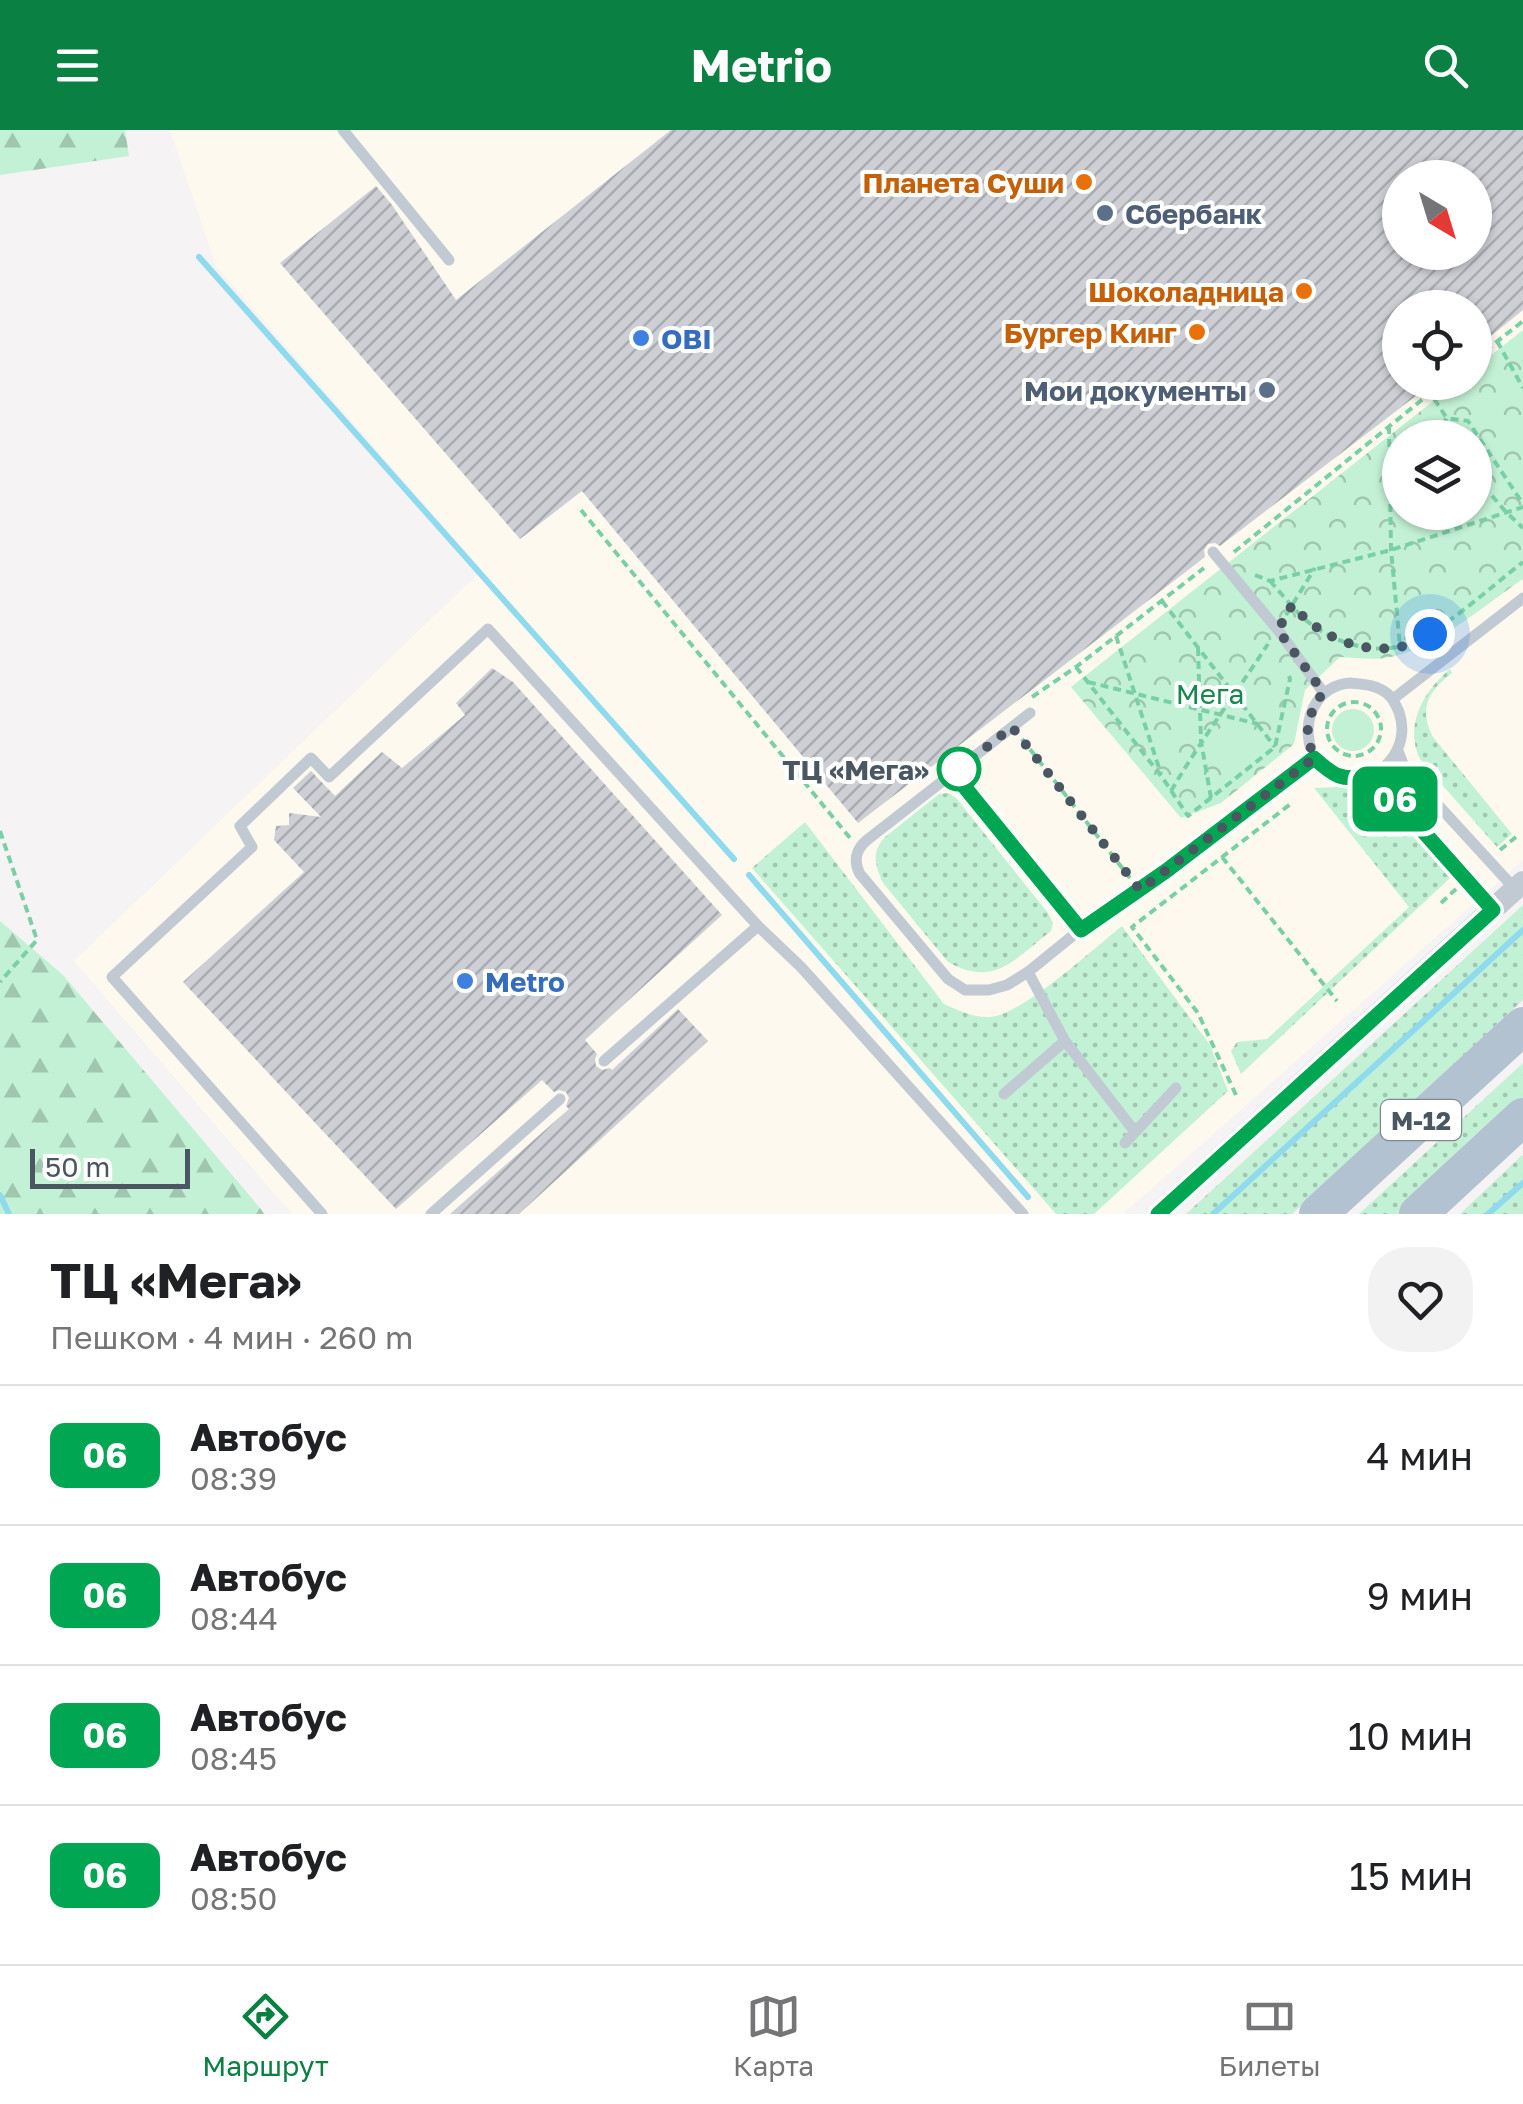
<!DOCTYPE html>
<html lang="ru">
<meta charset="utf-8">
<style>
body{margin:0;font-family:"Golos Text",sans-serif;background:#f2f2f2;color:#202124;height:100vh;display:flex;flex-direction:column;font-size:38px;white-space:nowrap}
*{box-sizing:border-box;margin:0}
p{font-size:32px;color:#757577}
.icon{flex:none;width:55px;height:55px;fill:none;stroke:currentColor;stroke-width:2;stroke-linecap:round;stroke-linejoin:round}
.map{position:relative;height:1084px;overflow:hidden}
.sheet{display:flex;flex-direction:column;background:#fff;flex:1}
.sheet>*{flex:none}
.badge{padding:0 20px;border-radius:15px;font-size:35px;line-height:65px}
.needle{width:65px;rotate:142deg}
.buttons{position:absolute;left:1382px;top:30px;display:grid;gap:20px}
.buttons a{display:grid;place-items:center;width:110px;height:110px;border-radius:50%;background:#fff;box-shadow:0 2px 8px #0004;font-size:50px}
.scale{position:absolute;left:30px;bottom:25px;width:160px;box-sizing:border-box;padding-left:10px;border:5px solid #4a5661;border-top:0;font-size:28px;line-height:35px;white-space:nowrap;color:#4a5661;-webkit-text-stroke:8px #fff;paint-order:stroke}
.you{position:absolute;width:50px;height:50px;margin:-25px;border:8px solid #fff;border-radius:50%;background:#1a73e8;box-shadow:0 0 0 15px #1a73e833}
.map>.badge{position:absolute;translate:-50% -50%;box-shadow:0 0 0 5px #fff}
.round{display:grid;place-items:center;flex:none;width:105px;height:105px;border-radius:40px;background:#f2f2f2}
.summary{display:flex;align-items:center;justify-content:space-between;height:170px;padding:0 50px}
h1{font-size:48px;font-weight:700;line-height:75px}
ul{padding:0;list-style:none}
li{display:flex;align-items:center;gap:30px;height:140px;padding:0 50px;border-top:2px solid #e0e0e0}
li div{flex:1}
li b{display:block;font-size:38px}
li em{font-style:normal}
li .badge{min-width:110px;font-weight:700;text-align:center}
header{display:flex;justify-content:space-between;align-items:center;height:130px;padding:0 50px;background:#0b8043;color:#fff;font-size:45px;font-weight:700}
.tab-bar{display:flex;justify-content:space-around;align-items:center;height:140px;border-top:2px solid #e0e0e0;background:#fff;font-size:28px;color:#757577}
.tab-bar a{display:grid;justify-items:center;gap:5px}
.tab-bar .current{color:#0b8043}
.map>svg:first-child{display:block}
.commercial{fill:#fdf9ef;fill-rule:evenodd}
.grass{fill:url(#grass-dots)}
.forest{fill:url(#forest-firs)}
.park{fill:url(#park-crowns);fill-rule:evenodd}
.garden{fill:#c3f1d5}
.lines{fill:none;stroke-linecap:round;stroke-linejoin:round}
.stream{stroke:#90daee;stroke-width:6}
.building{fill:url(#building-hatch);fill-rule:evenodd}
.path{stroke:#7ad0a6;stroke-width:4;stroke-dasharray:8 5;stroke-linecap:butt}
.lane{stroke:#c1cad2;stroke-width:11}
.street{stroke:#c1cad2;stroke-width:22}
.primary{stroke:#b3c2d1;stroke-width:38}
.line-casing{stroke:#fff;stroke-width:22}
.line{stroke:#00a651;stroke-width:15}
.walk{stroke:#4a5661;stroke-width:10;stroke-dasharray:0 18}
.food-dot{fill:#e8710a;stroke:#fff;stroke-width:4}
.service-dot{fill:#5c6f8a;stroke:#fff;stroke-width:4}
.shop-dot{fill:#3f7fe0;stroke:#fff;stroke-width:4}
.stop-dot{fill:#fff;stroke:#00a651;stroke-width:5}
.labels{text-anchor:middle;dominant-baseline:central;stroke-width:8;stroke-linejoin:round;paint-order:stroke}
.shield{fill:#fff;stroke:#808990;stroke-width:2.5}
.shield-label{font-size:25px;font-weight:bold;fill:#4a5661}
.food-label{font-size:28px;font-weight:bold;fill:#c56008;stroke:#fff;text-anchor:end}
.service-label{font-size:28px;font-weight:bold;fill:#4e5e75;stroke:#fff;text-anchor:start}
.shop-label{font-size:28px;font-weight:bold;fill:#366cbe;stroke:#fff;text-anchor:start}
.park-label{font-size:28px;fill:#17864f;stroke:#fff}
.stop-label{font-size:28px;font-weight:bold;fill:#4a5661;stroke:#fff;text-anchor:end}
</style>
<header><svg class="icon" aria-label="menu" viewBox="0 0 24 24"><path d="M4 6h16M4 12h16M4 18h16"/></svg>Metrio<svg class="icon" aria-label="search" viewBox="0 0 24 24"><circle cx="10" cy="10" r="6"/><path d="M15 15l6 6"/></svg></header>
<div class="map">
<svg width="1523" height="1084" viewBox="0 0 1523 1084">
<defs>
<pattern id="grass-dots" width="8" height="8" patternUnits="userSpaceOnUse" patternTransform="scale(2.5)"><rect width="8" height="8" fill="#c3f1d5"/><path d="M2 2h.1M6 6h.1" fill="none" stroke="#a0c6b0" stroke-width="1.8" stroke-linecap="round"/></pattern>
<pattern id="forest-firs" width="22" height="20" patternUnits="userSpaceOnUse" patternTransform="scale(2.5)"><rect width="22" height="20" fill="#c3f1d5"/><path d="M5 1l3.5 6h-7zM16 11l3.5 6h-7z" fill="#a0c6b0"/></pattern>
<pattern id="park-crowns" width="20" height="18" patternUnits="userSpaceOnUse" patternTransform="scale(2.5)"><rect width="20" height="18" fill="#c3f1d5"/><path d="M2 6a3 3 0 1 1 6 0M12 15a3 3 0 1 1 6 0" fill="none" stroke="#a0c6b0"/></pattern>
<pattern id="building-hatch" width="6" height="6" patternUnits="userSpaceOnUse" patternTransform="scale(2.5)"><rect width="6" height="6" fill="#cdcfd5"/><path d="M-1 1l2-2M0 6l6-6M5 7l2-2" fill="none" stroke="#a8abb0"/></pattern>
</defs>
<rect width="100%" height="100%" fill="#f5f3f3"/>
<path class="commercial" d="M170,0H1523V730L1123,1084H292L74,831L482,440L216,136ZM1400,48H1475V122H1400ZM1400,178H1475V252H1400ZM1400,308H1475V382H1400Z"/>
<path class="grass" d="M1450,539L1452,543C1428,562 1418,578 1433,607L1512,704L1497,717L1421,631C1403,598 1423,561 1450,539Z
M1359,656L1382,665L1450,748L1241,944L1231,921L1237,912L1267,909L1409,777L1314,658Z
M949,663L957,669L1048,783L1053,793L1051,801C1015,829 994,858 948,832L883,753C875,735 871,722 885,707L939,664Z
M805,692L944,874C960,881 978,890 996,886C1029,878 1093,819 1122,796L1210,915L1228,961L1094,1084H1056L752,738Z
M1523,775V870L1292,1084H1186Z
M1523,933V970L1401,1084H1359Z
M1523,1025V1084H1460L1521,1026Z"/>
<path class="forest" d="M0,0H125L129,26L0,45Z
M0,791L63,845L265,1084H0Z"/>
<path class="park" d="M1523,200V449C1486,474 1438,516 1395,526C1377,531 1358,528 1340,527L1305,560L1294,614L1221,673L1181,688L1071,557L1456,253L1475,252V238ZM1400,308H1475V382H1400Z"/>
<path class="garden" d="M1332 600a21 21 0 1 1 42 0a21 21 0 1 1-42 0Z
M1226,591L1254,624L1225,648L1206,615Z"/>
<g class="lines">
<path class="stream" d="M199,127L734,729
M749,745L1028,1067
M0,1065L9,1084
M1213,1084L1523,800
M1488,1084L1523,1053"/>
</g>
<path class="building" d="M671,0H1523V180L1475,219V178H1400V252H1434L1220,416L1215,413L1208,414L1204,420L1205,427L858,693L582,361L520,409L280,133L376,56L392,75L456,170ZM1400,48H1475V122H1400Z
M492,538L513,552L722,785L585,910L597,924L595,929L596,936L602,940L610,938L612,940L678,879L708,911L519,1084H450L569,979L566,976L569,968L566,962L559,960L554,962L542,950L396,1079L183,852L304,742L274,710L276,696L289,695V683L321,687L293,658L311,641L335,666L382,622L402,638L465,585L456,573Z"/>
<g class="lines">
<path class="path" d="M1497,211L1523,258
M1475,229L1523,191
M1427,258L1446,287
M1389,296L1391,420L1400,516
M1443,308L1441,305L1446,288L1468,291L1523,374
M1475,346L1506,382L1523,398
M581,380L850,708
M1234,422L1444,252
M1255,445L1270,451L1391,420L1523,377
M1270,451C1282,464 1294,480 1307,491C1333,512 1369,524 1402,516C1437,507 1493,455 1523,432
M1162,471L1275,617
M1286,485L1315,438
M1116,506L1161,644
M1198,518L1201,611L1211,668
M1076,537L1162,647L1188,686L1275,617L1290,549L1289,546
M1088,552L1258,594
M1032,567L1076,537L1204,438
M1327 599a27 27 0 1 1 54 0a27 27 0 1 1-54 0Z
M1022,609L1130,748
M1171,661C1201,610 1236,563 1268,514
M0,701L37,810L0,852
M1500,720L1516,707
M1222,727L1337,871
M1441,773L1456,759
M1236,965L1198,883L1132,797L1293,672"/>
<path class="lane" d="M343,0L449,130
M1213,422L1278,500L1323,562
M1350,553C1360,554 1371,554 1380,559C1391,564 1394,571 1399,582C1410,614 1388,646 1355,648C1296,653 1291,558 1350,553Z
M1393,569L1523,468
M1030,583L867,710C856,719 853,731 860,744L948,849L965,860H989L1007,855L1028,842L1081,799L1166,741L1314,629
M1398,621L1405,639L1515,759
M954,643L1081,799
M1368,646L1383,656L1493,780
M1028,842L1065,911L1135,1002
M604,931L758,796L801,837L1023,1084
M1004,964L1065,911
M1125,1013L1176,958
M322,1084L112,847L252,717L240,696L311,628L329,647L488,499L758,796
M431,1084L560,969"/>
<path class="street" d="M1158,1084L1523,752"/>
<path class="primary" d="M1318,1084L1523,896
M1418,1084L1523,987"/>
</g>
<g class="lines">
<defs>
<path id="line" d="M963,636L954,644L1081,800L1166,741L1314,628C1334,646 1341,651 1368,646L1383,656L1493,780L1158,1084"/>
</defs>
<use href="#line" class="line-casing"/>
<use href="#line" class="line"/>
<path class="walk" d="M959,639L1012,597L1140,760L1314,628C1303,597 1307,589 1323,562L1278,500L1292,475C1319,506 1358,524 1400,517C1410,515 1420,508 1430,504"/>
</g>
<g class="food-dot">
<circle cx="1084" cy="52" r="10"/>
<circle cx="1304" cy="161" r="10"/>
<circle cx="1197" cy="202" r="10"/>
</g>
<g class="service-dot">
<circle cx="1105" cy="83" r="10"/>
<circle cx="1267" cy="260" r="10"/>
</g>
<g class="shop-dot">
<circle cx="641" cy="208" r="10"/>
<circle cx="465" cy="851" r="10"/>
</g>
<circle class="stop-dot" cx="959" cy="639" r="20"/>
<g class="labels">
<rect class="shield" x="1381" y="970" width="80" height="40" rx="8"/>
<g class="shield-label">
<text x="1421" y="990">М-12</text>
</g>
<g class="food-label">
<text x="1064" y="52">Планета Суши</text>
<text x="1284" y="161">Шоколадница</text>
<text x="1177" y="202">Бургер Кинг</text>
</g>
<g class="service-label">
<text x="1125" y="83">Сбербанк</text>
<text x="1247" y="260" text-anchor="end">Мои документы</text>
</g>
<g class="shop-label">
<text x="661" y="208">OBI</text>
<text x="485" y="851">Metro</text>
</g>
<g class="park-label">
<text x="1210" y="563">Мега</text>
</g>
<g class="stop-label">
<text x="929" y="639">ТЦ «Мега»</text>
</g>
</g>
</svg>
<div class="buttons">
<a><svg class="needle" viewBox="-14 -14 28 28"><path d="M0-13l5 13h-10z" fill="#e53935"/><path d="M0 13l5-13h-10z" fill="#757577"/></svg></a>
<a><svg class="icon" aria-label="locate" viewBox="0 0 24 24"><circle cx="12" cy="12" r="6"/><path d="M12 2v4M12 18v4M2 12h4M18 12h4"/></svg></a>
<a><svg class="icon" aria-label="layers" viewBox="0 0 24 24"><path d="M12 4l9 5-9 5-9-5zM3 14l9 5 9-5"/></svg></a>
</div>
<div class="scale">50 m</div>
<div class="you" style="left:1430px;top:504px"></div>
<b class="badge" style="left:1395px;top:669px;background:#00a651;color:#fff">06</b>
</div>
<section class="sheet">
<div class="summary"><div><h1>ТЦ «Мега»</h1><p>Пешком · 4 мин · 260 m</p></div><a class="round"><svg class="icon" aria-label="heart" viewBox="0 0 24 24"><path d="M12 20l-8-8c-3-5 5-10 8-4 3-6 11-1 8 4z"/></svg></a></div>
<ul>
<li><span class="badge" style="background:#00a651;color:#fff">06</span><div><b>Автобус</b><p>08:39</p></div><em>4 мин</em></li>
<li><span class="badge" style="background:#00a651;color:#fff">06</span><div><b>Автобус</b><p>08:44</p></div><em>9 мин</em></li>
<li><span class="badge" style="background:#00a651;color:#fff">06</span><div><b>Автобус</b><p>08:45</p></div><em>10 мин</em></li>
<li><span class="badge" style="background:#00a651;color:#fff">06</span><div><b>Автобус</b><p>08:50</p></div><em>15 мин</em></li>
</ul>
</section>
<nav class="tab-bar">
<a class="current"><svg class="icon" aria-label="directions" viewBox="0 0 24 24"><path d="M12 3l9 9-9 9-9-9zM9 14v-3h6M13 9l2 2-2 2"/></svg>Маршрут</a>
<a><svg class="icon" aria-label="map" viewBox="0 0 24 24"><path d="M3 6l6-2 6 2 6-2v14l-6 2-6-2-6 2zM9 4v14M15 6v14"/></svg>Карта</a>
<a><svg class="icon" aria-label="tickets" viewBox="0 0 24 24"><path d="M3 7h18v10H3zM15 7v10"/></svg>Билеты</a>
</nav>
